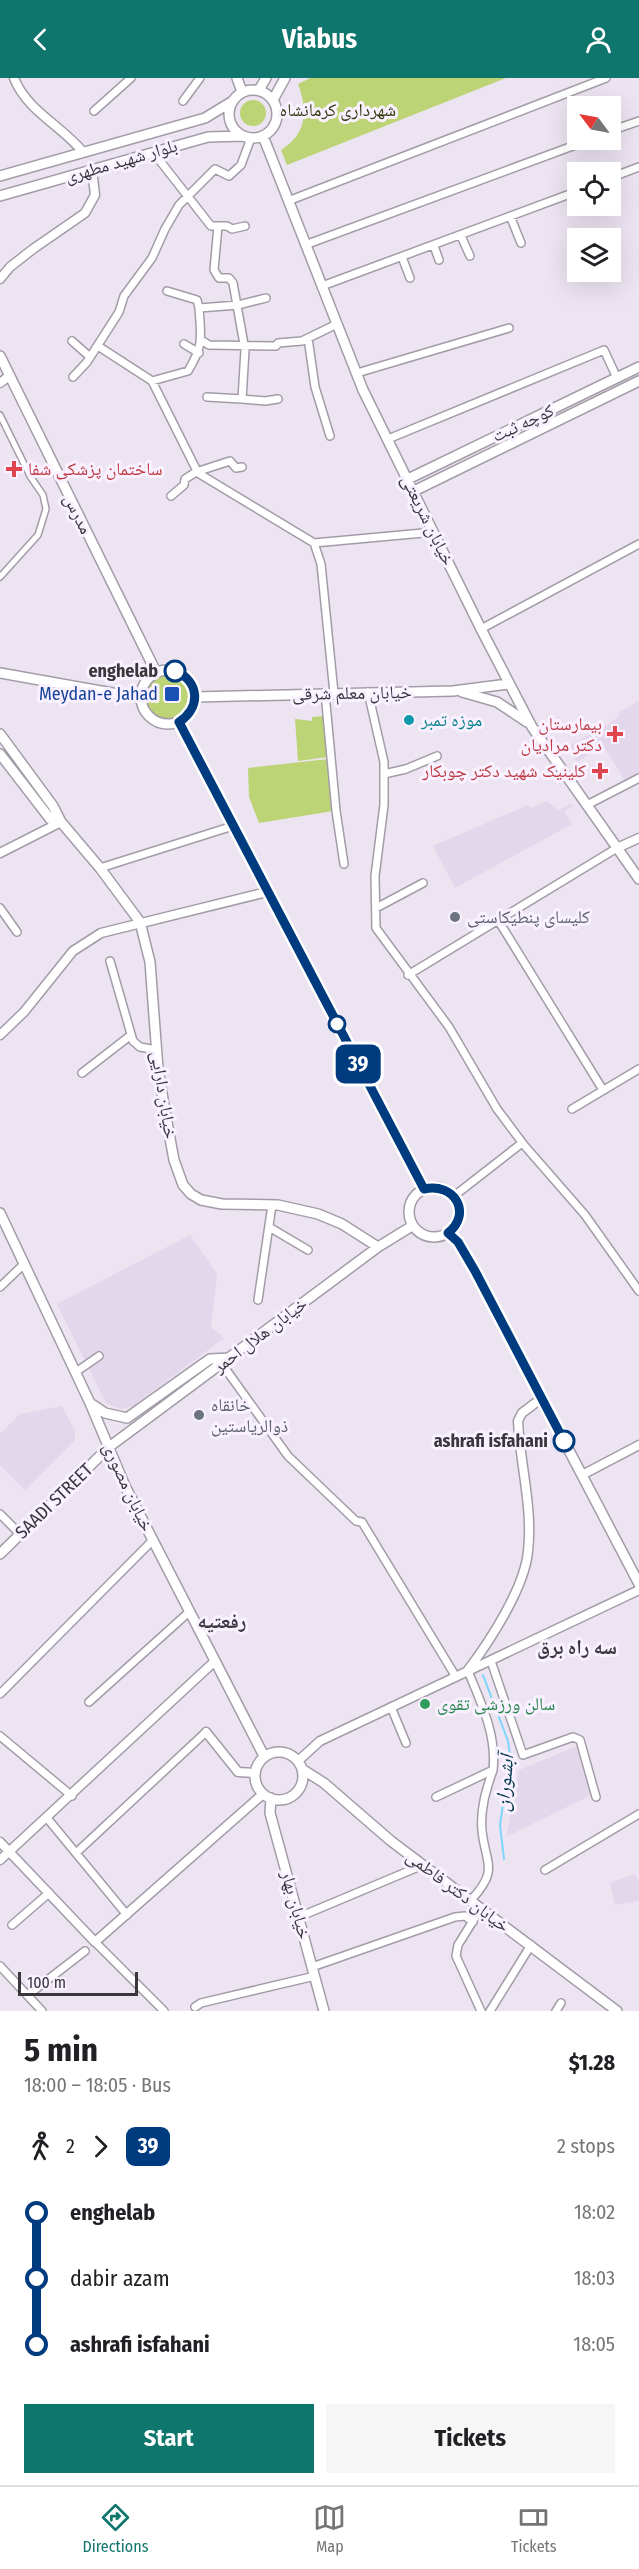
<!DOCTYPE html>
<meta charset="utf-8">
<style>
body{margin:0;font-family:"Fira Sans Condensed","Noto Naskh Arabic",sans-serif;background:#f6f6f6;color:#202124;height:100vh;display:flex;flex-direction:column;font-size:22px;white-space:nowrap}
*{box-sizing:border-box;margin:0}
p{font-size:20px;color:#757577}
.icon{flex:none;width:33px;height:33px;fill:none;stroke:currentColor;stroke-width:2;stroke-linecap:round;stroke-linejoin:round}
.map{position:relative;height:1933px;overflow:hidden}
.sheet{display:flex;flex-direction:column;background:#fff;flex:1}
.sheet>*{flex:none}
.badge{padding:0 12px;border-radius:9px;font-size:21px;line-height:39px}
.needle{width:39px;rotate:302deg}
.tools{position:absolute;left:567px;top:18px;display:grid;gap:12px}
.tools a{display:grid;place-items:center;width:54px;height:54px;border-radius:0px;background:#fff;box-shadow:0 6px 24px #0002;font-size:30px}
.scale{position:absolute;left:18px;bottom:15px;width:120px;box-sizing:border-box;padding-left:6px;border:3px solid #39363c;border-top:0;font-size:16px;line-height:21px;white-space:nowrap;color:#39363c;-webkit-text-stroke:4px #f9f1ff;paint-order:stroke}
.map>.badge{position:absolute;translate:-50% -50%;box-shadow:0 0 0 3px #fff}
.legs{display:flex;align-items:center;gap:9px;height:66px;padding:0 24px;font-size:20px}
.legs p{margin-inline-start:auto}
.head{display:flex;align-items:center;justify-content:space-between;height:102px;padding:0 24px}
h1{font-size:33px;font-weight:700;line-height:45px}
.primary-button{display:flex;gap:12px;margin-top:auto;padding:12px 24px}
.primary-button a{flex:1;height:69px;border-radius:0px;background:#0f766e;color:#fff;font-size:24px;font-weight:700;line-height:69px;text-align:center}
.primary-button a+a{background:#f6f6f6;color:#202124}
ul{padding:0 24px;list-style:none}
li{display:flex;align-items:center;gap:21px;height:66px;font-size:22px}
li i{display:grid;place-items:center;width:9px;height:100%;margin:0 8px;background:currentColor}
li i::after{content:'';width:15px;height:15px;margin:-8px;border:4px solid;border-radius:50%;background:#fff}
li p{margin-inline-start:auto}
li:first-child i{background:linear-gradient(#0000 50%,currentColor 0)}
li:last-child i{background:linear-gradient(currentColor 50%,#0000 0)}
header{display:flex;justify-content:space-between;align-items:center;height:78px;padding:0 24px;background:#0f766e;color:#fff;font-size:27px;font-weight:700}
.tabs{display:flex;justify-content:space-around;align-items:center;height:84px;border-top:2px solid #e0e0e0;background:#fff;font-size:16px;color:#757577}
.tabs a{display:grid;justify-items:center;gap:3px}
.tabs .active{color:#0f766e}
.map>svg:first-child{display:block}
.built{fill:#e2d7eb}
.green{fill:#bcd476}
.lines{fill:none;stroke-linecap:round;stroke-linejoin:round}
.stream{stroke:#7cd6fc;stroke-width:2}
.pedestrian-casing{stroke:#a39ca8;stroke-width:8}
.minor-casing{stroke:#a39ca8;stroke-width:10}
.tertiary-casing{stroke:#a39ca8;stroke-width:11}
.secondary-casing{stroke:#a39ca8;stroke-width:12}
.pedestrian{stroke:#fff;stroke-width:5}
.minor{stroke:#fff;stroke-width:7}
.tertiary{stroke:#fff;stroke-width:8}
.secondary{stroke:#fff;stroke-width:9}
.line-1-casing{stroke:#fff;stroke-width:14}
.line-1{stroke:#003b80;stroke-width:9}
.health-dot{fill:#e0444e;stroke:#f9f1ff;stroke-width:2}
.stop-1-dot{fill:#fff;stroke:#003b80;stroke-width:3}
.transit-dot{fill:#1a4fb4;stroke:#f9f1ff;stroke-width:2}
.culture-dot{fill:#0f9aa8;stroke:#f9f1ff;stroke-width:2}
.worship-dot{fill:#6b7280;stroke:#f9f1ff;stroke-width:2}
.leisure-dot{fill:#2e9e5b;stroke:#f9f1ff;stroke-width:2}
.labels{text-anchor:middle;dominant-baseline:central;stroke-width:6;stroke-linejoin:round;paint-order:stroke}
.park-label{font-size:18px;fill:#303910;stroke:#f9f1ff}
.street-label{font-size:18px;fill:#39363c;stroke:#f9f1ff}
.health-label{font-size:18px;fill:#be3a42;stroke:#f9f1ff;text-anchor:end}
.stop-label{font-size:18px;font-weight:bold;fill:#39363c;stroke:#f9f1ff;text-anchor:end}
.transit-label{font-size:18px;fill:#164399;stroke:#f9f1ff;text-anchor:end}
.culture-label{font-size:18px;fill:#0d838f;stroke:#f9f1ff;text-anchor:start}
.worship-label{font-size:18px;fill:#5b616d;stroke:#f9f1ff;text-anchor:start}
.leisure-label{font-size:18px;fill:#27864d;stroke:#f9f1ff;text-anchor:start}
.neighbourhood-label{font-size:20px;font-weight:bold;fill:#39363c;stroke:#f9f1ff}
.water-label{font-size:20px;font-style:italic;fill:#00374a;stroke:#f9f1ff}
</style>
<header><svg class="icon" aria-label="back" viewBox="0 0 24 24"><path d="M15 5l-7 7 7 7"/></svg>Viabus<svg class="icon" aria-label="person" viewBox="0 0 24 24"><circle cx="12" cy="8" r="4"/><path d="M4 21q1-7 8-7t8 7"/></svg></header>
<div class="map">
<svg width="639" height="1933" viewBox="0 0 639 1933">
<rect width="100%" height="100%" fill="#ece4f1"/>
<path class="built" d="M639,623V695L625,703L603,667L577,684L566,669L610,645L619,638L618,635Z
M547,723L558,733L571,725L573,728L564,734L572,746L455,810L433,768L528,727L531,730Z
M190,1157L217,1196L211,1249L224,1260L133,1328L121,1331L106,1325L57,1226Z
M62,1328L75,1353V1362L25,1412L0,1387V1356L20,1336Z
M577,1668L591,1717L506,1759L519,1692Z
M635,1796L639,1804V1823L615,1827L610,1805Z"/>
<path class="green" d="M310,0H506L287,87L281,72C307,56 308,33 298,6Z
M240 35a13 13 0 1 1 26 0a13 13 0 1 1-26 0Z
M144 619a24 24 0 1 1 48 0a24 24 0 1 1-48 0Z
M324,638L328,679L298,683L295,641L312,643V639Z
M328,681L333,733L259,745L249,719L248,690Z"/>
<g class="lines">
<path class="stream" d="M483,1597L508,1663L510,1677L500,1747L504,1781"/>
<defs>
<path id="pedestrian" d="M0,337L30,398L43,417L46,431L38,457L0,499"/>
<path id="minor" d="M183,23L200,0
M94,33L131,0
M610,53L639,43
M153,74L211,148H227L232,151L245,148
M610,100L639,89
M288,123L606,0
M511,140L521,165
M218,148L214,192L219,200H229L233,205L245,272L242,321L265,323L278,321
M461,158L470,178
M305,167L589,62
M434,168L439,182
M402,179L410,200
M322,208L578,113
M167,213L197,222L199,230
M308,260L315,309L330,358
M201,262L209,267L276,268L278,265L302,263L337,246
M72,263L90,279
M184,266L199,275
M98,268L152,303L198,395
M357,295L509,250
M73,299L87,284L119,234L124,218L152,180L165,151L179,127L215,91L229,98L241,87L251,60
M152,303L188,293C204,267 201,259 199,230L238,227L266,220
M207,319L242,321
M388,361L604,272L617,300
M198,395L314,465L321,486L334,615
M171,418L184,407L185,401L196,394L230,383L236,390L242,389
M314,465L434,454
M481,551L639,466
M368,614L384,684V727L375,798L376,850L449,949L497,1031L524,1067L585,1137L639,1213
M325,615L336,733L344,786
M384,696L406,691L437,678
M587,727L639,700
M100,790L233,748
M0,830L17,854
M376,830L423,805
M498,842L603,1012
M110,883L133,963L140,969L157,972
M408,897L617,770
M82,995L131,957
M572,1031L639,991
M454,1118L522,1065
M269,1149L308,1172
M0,1209L24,1186
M258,1222L272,1127
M222,1286L288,1378L356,1443L362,1444L456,1599
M76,1294L99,1278
M0,1436L20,1456
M491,1583L523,1677L573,1659L580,1662L596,1719
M0,1616L153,1462
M89,1624L189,1534
M391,1629L406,1665
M0,1658L72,1718
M436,1719L493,1692C497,1657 481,1625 468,1593
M47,1740L127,1837
M76,1775L206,1654
M545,1792L639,1736
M471,1822C499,1792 486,1787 482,1753C480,1731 486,1712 493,1692
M481,1830L458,1867L456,1878L481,1933
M299,1839L423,1787
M12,1847L49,1815
M95,1864L164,1933
M0,1888L42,1933
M312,1889L455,1839L465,1838L473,1844
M28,1917L85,1873
M195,1929L201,1925L315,1898
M490,1933L531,1867
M556,1933L561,1925"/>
<path id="tertiary" d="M14,0C27,33 61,47 83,74
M0,201L10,189L33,171L85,135L95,117L92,91
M0,305L9,298
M617,770L639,760
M0,775L61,744
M0,957L24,934L73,873L101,855L267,814
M582,1397L639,1367
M468,1592C490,1563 525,1509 528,1473C533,1430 520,1386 518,1343L522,1335L542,1320
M206,1654L238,1694L255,1695
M298,1683L320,1663L639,1512
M0,1764L95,1864L263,1716
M0,1782L215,1583"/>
<path id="secondary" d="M237,0L242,14
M229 36a24 24 0 1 1 48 0a24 24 0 1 1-48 0Z
M259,12L266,0
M273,22L285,0
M263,58L363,312L481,551L532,649L639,801
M0,98L205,40L233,23
M0,118L208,59L244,58
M0,278L156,594
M408,401L639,289
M414,413L639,303
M141 619a27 27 0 1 1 54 0a27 27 0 1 1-54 0Z
M0,595L140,620
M462,614L497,624L527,644
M195,619L453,613L508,606
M179,644L424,1111
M0,656L53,728L61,744L100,790L140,844L150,884L158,991L166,1039L174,1082L183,1107L191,1116L201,1122L222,1126L278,1127L318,1136L342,1146L378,1169
M0,676L51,742L61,744
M409 1134a25 25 0 1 1 50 0a25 25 0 1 1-50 0Z
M0,1135L90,1325L125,1408L264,1678
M448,1155L458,1164L475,1193L639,1506
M90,1325L105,1335L127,1340L210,1281L230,1280
M0,1476L109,1369L378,1169L412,1148
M255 1698a24 24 0 1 1 48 0a24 24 0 1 1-48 0Z
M302,1691L324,1705L391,1763L617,1933
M271,1720L270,1735L324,1933"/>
</defs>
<use href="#pedestrian" class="pedestrian-casing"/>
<use href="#minor" class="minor-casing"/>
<use href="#tertiary" class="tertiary-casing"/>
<use href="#secondary" class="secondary-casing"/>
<use href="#pedestrian" class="pedestrian"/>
<use href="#minor" class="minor"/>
<use href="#tertiary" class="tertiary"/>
<use href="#secondary" class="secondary"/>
</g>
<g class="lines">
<defs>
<path id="line-1" d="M175,593C200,603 201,630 179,644L424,1111C454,1104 473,1135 448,1155L458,1164L475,1193L564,1363"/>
</defs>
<use href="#line-1" class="line-1-casing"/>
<use href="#line-1" class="line-1"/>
</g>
<g class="health-dot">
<path d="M11 382h6v6h6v6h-6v6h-6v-6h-6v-6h6z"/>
<path d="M612 647h6v6h6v6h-6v6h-6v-6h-6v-6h6z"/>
<path d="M597 684h6v6h6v6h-6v6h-6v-6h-6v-6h6z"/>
</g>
<g class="stop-1-dot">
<circle cx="175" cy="593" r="10"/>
<circle cx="337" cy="946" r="8"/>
<circle cx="564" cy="1363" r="10"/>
</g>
<rect class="transit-dot" x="164" y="608" width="16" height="16" rx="3"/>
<circle class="culture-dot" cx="409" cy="642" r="6"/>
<g class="worship-dot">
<circle cx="455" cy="839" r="6"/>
<circle cx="199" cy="1337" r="6"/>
</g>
<circle class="leisure-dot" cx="425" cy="1626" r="6"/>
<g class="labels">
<g class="park-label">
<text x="338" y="32">شهرداری کرمانشاه</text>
</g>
<g class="street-label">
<text transform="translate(121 83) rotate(-16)">بلوار شهید مطهری</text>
<text transform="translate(523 345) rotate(-25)">کوچه ثبت</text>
<text transform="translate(78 436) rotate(64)">مدرس</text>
<text transform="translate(428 442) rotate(64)">خیابان شریعتی</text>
<text transform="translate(352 615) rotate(-1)">خیابان معلم شرقی</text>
<text transform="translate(164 1017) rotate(81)">خیابان دارایی</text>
<text transform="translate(260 1257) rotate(-37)">خیابان هلال احمر</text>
<text transform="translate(128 1409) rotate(65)">خیابان مصوری</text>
<text transform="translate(54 1423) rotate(-44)">SAADI STREET</text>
<text transform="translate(458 1813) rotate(37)">خیابان دکتر فاطمی</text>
<text transform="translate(296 1827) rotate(75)">خیابان بهار</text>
</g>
<g class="health-label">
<text x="28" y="391" text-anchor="start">ساختمان پزشکی شفا</text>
<text x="602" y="646">بیمارستان<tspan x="602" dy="21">دکتر مرادیان</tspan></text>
<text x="586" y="693">کلینیک شهید دکتر چوبکار</text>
</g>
<g class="stop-label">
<text x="158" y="593">enghelab</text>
<text x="548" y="1363">ashrafi isfahani</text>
</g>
<g class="transit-label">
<text x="158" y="616">Meydan-e Jahad</text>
</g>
<g class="culture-label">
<text x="421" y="642">موزه تمبر</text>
</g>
<g class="worship-label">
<text x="467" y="839">کلیسای پنطیکاستی</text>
<text x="211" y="1327">خانقاه<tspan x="211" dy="21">ذوالریاستین</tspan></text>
</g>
<g class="leisure-label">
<text x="437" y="1626">سالن ورزشی تقوی</text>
</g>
<g class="neighbourhood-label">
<text x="222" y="1543">رفعتیه</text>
<text x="577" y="1569">سه راه برق</text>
</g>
<g class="water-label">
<text transform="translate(504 1705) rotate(-85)">آبشوران</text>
</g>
</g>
</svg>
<div class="tools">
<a><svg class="needle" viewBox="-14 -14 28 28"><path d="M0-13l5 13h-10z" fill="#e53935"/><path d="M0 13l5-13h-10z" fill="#757577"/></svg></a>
<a><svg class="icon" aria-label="locate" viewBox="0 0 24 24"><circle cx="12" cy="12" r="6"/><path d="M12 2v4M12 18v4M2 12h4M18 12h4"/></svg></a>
<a><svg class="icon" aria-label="layers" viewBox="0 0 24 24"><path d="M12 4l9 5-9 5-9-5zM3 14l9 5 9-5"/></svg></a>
</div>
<div class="scale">100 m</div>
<b class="badge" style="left:358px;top:986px;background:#003b80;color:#fff">39</b>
</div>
<section class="sheet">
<div class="head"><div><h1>5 min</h1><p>18:00 – 18:05 · Bus</p></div><b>$1.28</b></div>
<div class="legs"><svg class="icon" aria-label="walk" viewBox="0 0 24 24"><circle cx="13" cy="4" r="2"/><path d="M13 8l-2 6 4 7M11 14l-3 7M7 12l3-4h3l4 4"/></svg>2<svg class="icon" aria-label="forward" viewBox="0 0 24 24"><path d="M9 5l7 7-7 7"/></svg><b class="badge" style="background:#003b80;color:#fff">39</b><p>2 stops</p></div>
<ul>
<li><i style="color:#003b80"></i><b>enghelab</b><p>18:02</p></li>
<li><i style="color:#003b80"></i><span>dabir azam</span><p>18:03</p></li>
<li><i style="color:#003b80"></i><b>ashrafi isfahani</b><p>18:05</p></li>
</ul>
<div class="primary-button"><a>Start</a><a>Tickets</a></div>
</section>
<nav class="tabs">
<a class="active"><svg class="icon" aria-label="directions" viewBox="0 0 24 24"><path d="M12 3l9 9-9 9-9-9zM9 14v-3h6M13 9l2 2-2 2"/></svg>Directions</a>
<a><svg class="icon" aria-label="map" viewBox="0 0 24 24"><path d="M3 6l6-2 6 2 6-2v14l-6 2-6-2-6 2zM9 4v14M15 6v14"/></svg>Map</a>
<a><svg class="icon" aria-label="tickets" viewBox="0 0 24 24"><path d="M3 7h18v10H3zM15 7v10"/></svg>Tickets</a>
</nav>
